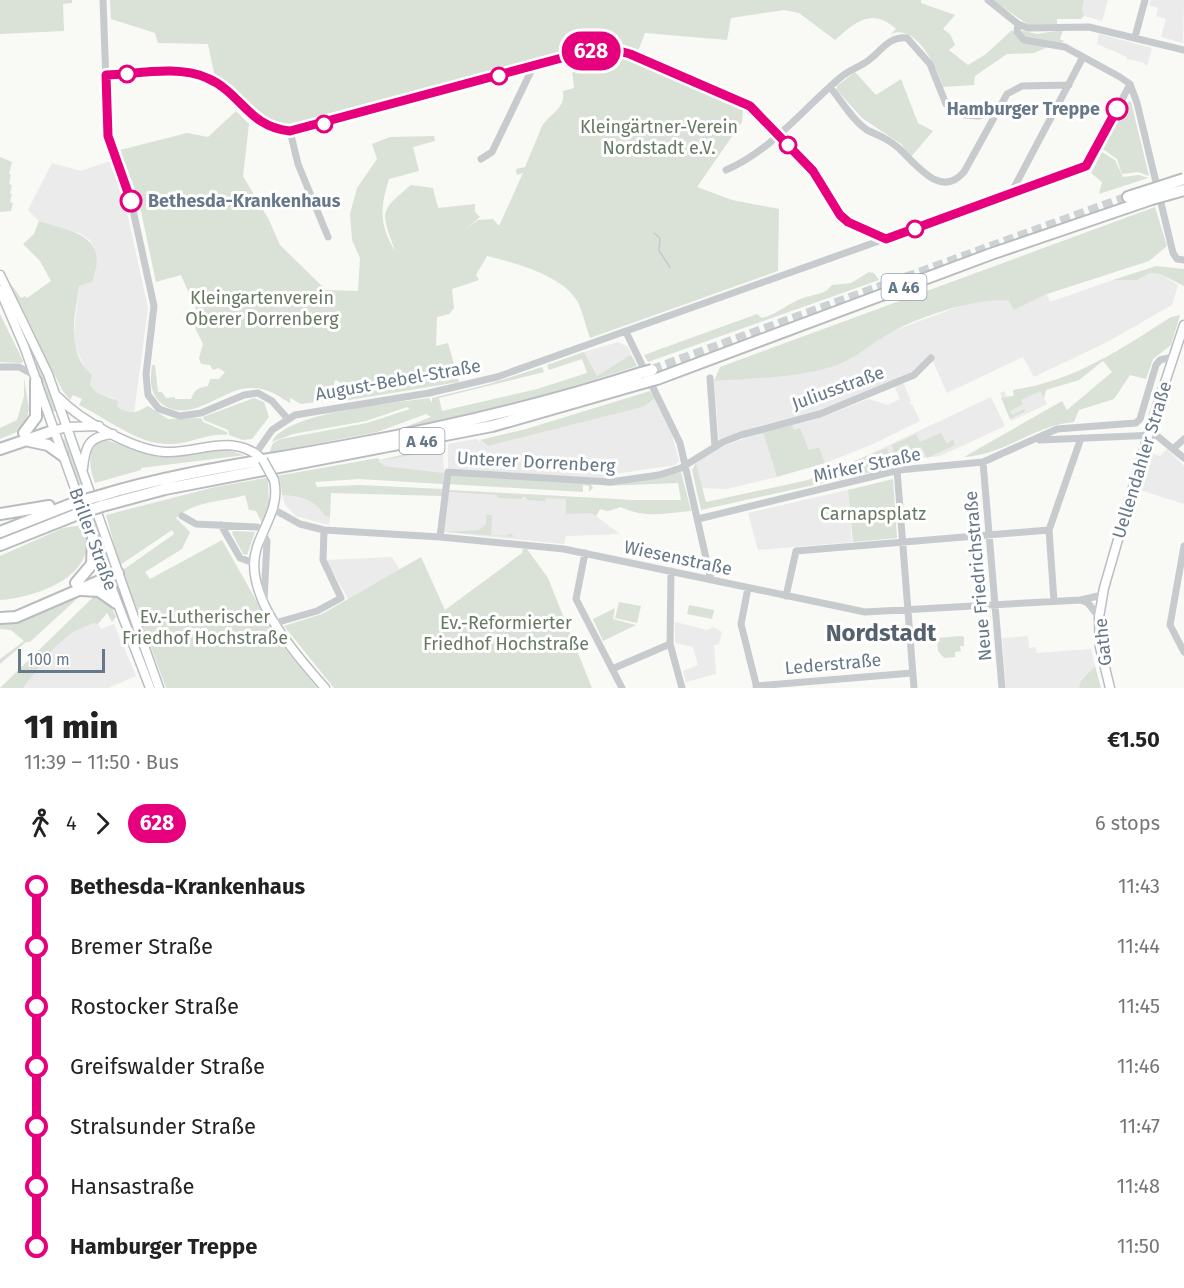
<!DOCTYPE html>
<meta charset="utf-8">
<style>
body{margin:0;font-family:"Fira Sans",sans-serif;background:#f6f6f6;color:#222;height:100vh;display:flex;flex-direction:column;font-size:22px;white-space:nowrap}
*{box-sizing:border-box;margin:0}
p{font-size:20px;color:#767676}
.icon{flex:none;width:33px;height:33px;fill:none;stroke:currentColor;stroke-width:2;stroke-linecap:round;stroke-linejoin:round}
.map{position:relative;height:688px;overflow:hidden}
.details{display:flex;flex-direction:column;background:#fff;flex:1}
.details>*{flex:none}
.badge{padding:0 12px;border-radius:20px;font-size:21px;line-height:39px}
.scale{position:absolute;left:18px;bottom:15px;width:87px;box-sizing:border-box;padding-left:6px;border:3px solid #677889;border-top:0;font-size:16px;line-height:21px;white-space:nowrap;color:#677889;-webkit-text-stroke:4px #fff;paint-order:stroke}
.map>.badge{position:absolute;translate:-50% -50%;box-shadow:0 0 0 3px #fff}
.legs{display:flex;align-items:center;gap:9px;height:66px;padding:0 24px;font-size:20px}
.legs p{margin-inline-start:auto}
.head{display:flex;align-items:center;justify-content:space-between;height:102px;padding:0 24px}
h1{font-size:33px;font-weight:800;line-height:45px}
ul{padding:0 24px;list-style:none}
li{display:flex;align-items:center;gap:21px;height:60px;font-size:22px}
li i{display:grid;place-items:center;width:9px;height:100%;margin:0 8px;background:currentColor}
li i::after{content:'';width:15px;height:15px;margin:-8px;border:4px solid;border-radius:50%;background:#fff}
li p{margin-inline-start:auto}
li:first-child i{background:linear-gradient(#0000 50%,currentColor 0)}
li:last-child i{background:linear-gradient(currentColor 50%,#0000 0)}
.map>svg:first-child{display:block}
.built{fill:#eaebea}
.green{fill:#dae1d7}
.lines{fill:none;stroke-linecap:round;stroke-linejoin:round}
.stream{stroke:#c1cbd0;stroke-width:1.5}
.highway-tunnel{stroke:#cdd2d5;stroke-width:10;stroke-dasharray:10 5;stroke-linecap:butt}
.major-casing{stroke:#babec2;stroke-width:11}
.highway-casing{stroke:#b9bdc0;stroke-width:14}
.minor{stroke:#c7cbce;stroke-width:7}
.major{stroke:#fff;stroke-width:8}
.highway{stroke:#fff;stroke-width:10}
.major-bridge-casing{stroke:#babec2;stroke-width:11;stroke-linecap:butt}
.highway-bridge-casing{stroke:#b9bdc0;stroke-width:14;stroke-linecap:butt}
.major-bridge{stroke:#fff;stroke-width:8}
.highway-bridge{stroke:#fff;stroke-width:10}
.line-1-casing{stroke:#fff;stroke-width:14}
.line-1{stroke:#e6007e;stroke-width:9}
.stop-1-dot{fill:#fff;stroke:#e6007e;stroke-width:3}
.labels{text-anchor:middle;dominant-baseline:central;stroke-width:6;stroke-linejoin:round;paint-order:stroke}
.shield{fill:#fff;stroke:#95a0ac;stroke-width:1.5}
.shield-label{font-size:16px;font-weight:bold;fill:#677889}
.stop-label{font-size:18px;font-weight:bold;fill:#677889;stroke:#fff;text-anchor:end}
.park-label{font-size:18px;fill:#667a62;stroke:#fff}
.street-label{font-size:18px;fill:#677889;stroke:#fff}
.district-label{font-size:24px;font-weight:bold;fill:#55626d;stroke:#fff}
</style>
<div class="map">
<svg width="1184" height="688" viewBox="0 0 1184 688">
<rect width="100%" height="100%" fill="#f9f9f6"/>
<path class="built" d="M1084,0H1108L1102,21L1084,16L1082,9Z
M1151,0H1184L1183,43L1161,37L1166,19L1156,16L1158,8L1149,5Z
M1099,34L1152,48L1147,66L1142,62L1126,59L1127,57L1097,44Z
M110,161L124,199L148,308L134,413L125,412L117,406L113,398L96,393L90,385L92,375L86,370L73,343L79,286L92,282L96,271L94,248L90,240L79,233L39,221L28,210L52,163L81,171Z
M1150,273L1160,274L1178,285L1172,305L1107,342L1034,377L1023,357L947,393L931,357L917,371L816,413L759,426L719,440L714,381L798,373L839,364L890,332L974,301L997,299L1010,301L1014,310L1047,294L1050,302L1113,280H1137Z
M618,342L628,347L632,356L597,376L584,352Z
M903,382L911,401L909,404H912L920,421L871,445L825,463L819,447L809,450L800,428L794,430L792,425L814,420L869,399L888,405L900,399L894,385Z
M1038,386L1047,404L1011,421L1000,393L1005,391L1006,396H1013V390Z
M991,397L1005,426L940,456L914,459L831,482L829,473Z
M655,398L670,427L679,461L675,465L608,475V479L448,468V444L476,439L488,446L505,442L643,407Z
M763,432L777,477L726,489L702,488L696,463L724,446Z
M1167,449L1184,466V504L1140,490L1151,453L1160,456Z
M436,451L437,455L443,453L444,473L385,466L378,461Z
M448,490L616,499L608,511L600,509L596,516L620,534L566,536L564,544L443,532Z
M848,490L852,542L758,550L748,513Z
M282,495L302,496L318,505L325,516L330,517L329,525L296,516L285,505Z
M392,557L400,570L348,599L326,560Z
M675,622L707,630L713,627L722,632L719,644L714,645L716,674L686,682L683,671L698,665L693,647L675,643Z
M94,623L98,624L101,629L114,624L136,676L108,688H23L55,647L73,632Z
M1028,636L1029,648L1036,647L1037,653L1091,649L1095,666L1079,688H1006L1002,638Z"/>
<path class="green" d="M0,0H72V3L63,4L64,31L0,34Z
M110,0H921V3L955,15L943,29L950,34L955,45L949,50L968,65L986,54L1012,30L1016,36L1050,46L1034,53L1007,54L975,76L974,85L943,87C937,67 916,23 891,34L896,29C872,7 855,22 835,40L799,13L784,10L731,18L727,40L645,33L638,51L608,46L573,50L290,128C247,118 246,95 214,73L208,44L158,43L155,33L111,19Z
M992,0H1084L1082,9L1084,16L1081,19H1057V24L1029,25Z
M1020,30L1037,34L1063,30L1060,39L1064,41L1062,43C1049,42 1025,44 1020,30Z
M601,55L619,56L743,110L742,122L697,187L732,200L779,209L778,271L590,338C586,327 583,313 578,302C562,275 515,263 487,256L476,275L479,280L452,289L454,308L449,314L437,317L436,346L448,343L459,382L343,401L341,392L350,390L352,395L390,388L392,379L344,385L336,380L334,382L338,399L301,404L290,398V403C277,395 267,388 252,388C223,387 194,423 165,406C149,396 150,380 152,365H155L158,392H162L166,398L175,397V399H191C195,389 198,388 208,386L210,379H219L225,372L218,368L213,370L210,365L201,364L199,358L203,344L192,322L199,317L181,275L156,282L138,197L120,150L187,133L208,137L236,111L249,124L243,176L269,220L280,245L326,290L358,291L360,258L352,240L350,214L357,188L377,159L372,144L390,137L434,136L435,141L413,147L419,171L389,179C380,207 379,225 395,251C382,212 377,213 411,185L433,188L438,208L475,204V212L480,217L467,228L478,220L493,219L499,226L523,173L517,175L516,169L525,167C530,155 535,143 540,131C545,114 566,112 563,91L574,88L571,61Z
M855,72L876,95L901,79L918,123L933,131L911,157L901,144L862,118L837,90V86Z
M1129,101L1131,102L1149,176L1138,172L1122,174L1117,159L1103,149Z
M1102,152L1115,160L1123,177L1139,175L1148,178L1099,194L1102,182L1091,173Z
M0,157L12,162L9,174L11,175L9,184L12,185L10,193L12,194L10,202L13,203L11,211L0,212Z
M1155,207L1167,246L1149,261L1047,294L1014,310L1009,301C979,296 915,318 888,334C871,344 855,358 837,365C798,378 755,378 714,381L720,367Z
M39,221C74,232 110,236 92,282L79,286C75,316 65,352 92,375L90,385L97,393L118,401L117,406C129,416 136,413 148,406L168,419L201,418L203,422L227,432V435C206,433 193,443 173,444C139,446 108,419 79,405L82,399L73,395L70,400L62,390L10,283L21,298L25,296L27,298L51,281L40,261L23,244L34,234Z
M1156,266L1184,269V286L1160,274L1150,273L1137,280H1113Z
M869,272L874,273L879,280L648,362L644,355L757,314L762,318C778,314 788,303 803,298C814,294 825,295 832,285L851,283Z
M0,314L23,361L22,363L0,362Z
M1180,315L1171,345L1153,359L1146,379L1130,375L1114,399L1079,410L1074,422C1034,425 1005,455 964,457L1062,401L1067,410L1112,372L1103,361L1079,380L1046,390L1044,398L1040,391L1021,400L1023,404L1010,411L1012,415L1025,409L1024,412L1010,419L1001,398L1014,396L1013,390C1075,381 1119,350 1171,317Z
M584,352L597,376L629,356H632L637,366C562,391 483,412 403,428L431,417L426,414L377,432L269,453L273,443L281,439L367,423L410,409L407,407L366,421L293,434L272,442C285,412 397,403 429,398L432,403V398L489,384L542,367L544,372L439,398L442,411L537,389L587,373L582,359L549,370L547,365Z
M40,361L58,410L52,412L34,363Z
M24,378L29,409L24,429L0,439V428L17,420L24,396Z
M650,391L655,398L643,407L488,446L480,440L526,429Z
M254,398L264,402L269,417L252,439L243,440L229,435L228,430L204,420L203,417Z
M792,425L794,430L800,428L809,450L819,447L825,463L777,477L763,432Z
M941,433L947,444L953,439L955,445L927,458L921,447L911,451L908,444L905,445L906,448L896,452L895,466L890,468L701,510L692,470L696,463L706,502L808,480L887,448L891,457L894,456L892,445L916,434L920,442Z
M65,439L111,561L105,564L60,441Z
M103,439L159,457L226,450L245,455L141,468V470L95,483C89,467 86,447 103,439Z
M439,446L436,451L378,461L385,466L444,473L443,484L359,479L315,482L317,487L359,485L443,489L442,496L331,493L330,517L325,516C315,499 300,496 282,495L280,479L268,481L269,504L262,523L256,511L249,510L245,495C222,502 193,501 176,518L190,532L182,549L145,572L150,579L222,540L281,644L317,688H166L125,577L116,586L119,585L156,688H153L123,613L110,604L116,617L112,622L107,613L98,624L94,623L73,632L55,647L23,688H0L119,572L125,577L123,570L174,534L172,530L120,565L106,515L215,487L378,458L380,460Z
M681,472L691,511C665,513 646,519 621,507L608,511L600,509L596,516L591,513L566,514V499L546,498L545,501L527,500L526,497H522V499L498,498L497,495L448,492V490L633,500H681L678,483L604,486Z
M452,474L591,484L593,488L589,492V486L583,485V492L448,484L449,477Z
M893,479L897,538L853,542L848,490Z
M486,515H492L491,535L506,536L512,533L513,537L447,532L479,530L486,524Z
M83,525C103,575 38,597 0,600V556L63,528Z
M233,531L255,532L247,555L243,554L232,533Z
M523,549H527L548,578L592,688H334L284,626L322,614L421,557L445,610L522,553Z
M80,596L30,642H26L0,664V659L24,641L11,630L0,629V622Z
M619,602L641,606L637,623L615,618Z
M689,605L714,610L712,619L687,614Z
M615,608L613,619L636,625L603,641L593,619Z
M961,636L964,637V646H960L961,651L955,652V657L944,658L938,651L937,638Z
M1095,666L1101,688H1079L1081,681Z"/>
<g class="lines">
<path class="stream" d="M654,233L660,238L659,251L670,267"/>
<path class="highway-tunnel" d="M652,370L1128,197"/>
<defs>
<path id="major" d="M0,275L48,374L159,688
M0,290L24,346L93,539L150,688
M58,397C80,420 133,450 165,452C198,454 234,431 263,460
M53,431L67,427L99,426
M83,468C85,446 89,436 113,434
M274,480C280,505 265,524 257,547C241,594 296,655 325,688
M1110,688L1100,647L1099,617L1104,588L1152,422L1184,325"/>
<path id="highway" d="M1128,197L1150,190
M657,379L991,254L1152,199
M24,433L36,417V381
M29,441L48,445L62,455
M0,449L53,431
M99,496C180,471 266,461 349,445C448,427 545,404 641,373
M102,506L165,489L492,426L646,382
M0,514L49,506
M0,532L74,503
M0,545L78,514
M76,583L92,564L93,539
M81,590L99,591L116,603
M0,618L16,617L118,573"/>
</defs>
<use href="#major" class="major-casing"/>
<use href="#highway" class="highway-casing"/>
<path class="minor" d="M103,0L108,136L131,201L154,306L146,374L148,395L159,409L180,416L201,413L244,395L258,393L272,401L287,418
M988,0L1018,24L1028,28L1089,27L1184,50
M1018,24L1017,32L1024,40L1065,47L1120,77L1130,84L1137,103L1173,253L1177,259L1184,260
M1135,37L1145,0
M106,75C137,74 178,65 207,78C241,92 248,127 290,131L583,53L616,50L630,54L751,106L813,171L840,215L847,222L886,239
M830,87C841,100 853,121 867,130C877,135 887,138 896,146C914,160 939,201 964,172L1007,94L1022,86L1069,85
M290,131L298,164L328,237
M481,159L492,152L533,67
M726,170C771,151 804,108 841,77C849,70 860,67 869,60C882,50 889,36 907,38L930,64L946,104L965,115L979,116L997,110
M1010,195L1083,57
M626,332L680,443L711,580
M0,367H19L34,375
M710,378L715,447
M1040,440L1156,435L1184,458
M1174,448L1184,439
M256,453L272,430L295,415L429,393L497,377L1081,169L1089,164L1130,84
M983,462L1002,688
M897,470L914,688
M273,509L300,524L324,530L440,537L564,549L865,612L1081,600L1102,595
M182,516L196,524L257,527
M698,519L899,470L983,462L1057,429L1136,423L1140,419L1156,365L1160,360L1173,357
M221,525L240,558L254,563
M263,533L267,541L264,601
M440,537L448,472L610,482L659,475L681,468L723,442L741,435L820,414L914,375L931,358
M1184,546L1170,625L1184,652
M585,553L576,599L622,688
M671,571L670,644L682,688
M748,588L741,624L757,688
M786,596L796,551L1049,530
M1081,600L1088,603L1099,617
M1054,601L1049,530L1081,438
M275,623L317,611L341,598L323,560L324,530
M612,669L670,644
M756,686L912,673"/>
<use href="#major" class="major"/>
<use href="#highway" class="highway"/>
<defs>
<path id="major-bridge" d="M263,460L274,480"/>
<path id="highway-bridge" d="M1150,190L1184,179
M1152,199L1184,190
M641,373L652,370
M646,382L657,379
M74,503L99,496
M78,514L102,506"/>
</defs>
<use href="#major-bridge" class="major-bridge-casing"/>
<use href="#highway-bridge" class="highway-bridge-casing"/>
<use href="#major-bridge" class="major-bridge"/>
<use href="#highway-bridge" class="highway-bridge"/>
</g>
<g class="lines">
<defs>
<path id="line-1" d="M131,201L108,136L106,75C137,74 178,65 207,78C241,92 248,127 290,131L584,52L616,50L630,54L750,106L813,171L840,215L848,222L886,239L1086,166L1117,109"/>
</defs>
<use href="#line-1" class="line-1-casing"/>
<use href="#line-1" class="line-1"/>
</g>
<g class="stop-1-dot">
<circle cx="127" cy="74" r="8"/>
<circle cx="499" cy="76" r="8"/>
<circle cx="1117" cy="109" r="10"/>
<circle cx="324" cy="124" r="8"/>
<circle cx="788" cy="145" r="8"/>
<circle cx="131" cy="201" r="10"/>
<circle cx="915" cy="229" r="8"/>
</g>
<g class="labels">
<g class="shield">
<rect x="881.5" y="274" width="45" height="26" rx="4.5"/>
<rect x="399.5" y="428" width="45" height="26" rx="4.5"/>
</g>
<g class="shield-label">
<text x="904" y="287">A 46</text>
<text x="422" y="441">A 46</text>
</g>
<g class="stop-label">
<text x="1100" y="109">Hamburger Treppe</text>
<text x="148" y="201" text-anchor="start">Bethesda-Krankenhaus</text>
</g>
<g class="park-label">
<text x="659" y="127">Kleingärtner-Verein<tspan x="659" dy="21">Nordstadt e.V.</tspan></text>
<text x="262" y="298">Kleingartenverein<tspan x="262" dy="21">Oberer Dorrenberg</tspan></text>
<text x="873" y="514">Carnapsplatz</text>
<text x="205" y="617">Ev.-Lutherischer<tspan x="205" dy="21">Friedhof Hochstraße</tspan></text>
<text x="506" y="623">Ev.-Reformierter<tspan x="506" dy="21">Friedhof Hochstraße</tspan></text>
</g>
<g class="street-label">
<text transform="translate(398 380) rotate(-10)">August-Bebel-Straße</text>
<text transform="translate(838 388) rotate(-20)">Juliusstraße</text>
<text transform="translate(1142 460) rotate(-73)">Uellendahler Straße</text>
<text transform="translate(536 462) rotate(3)">Unterer Dorrenberg</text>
<text transform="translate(867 465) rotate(-12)">Mirker Straße</text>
<text transform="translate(93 539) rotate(70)">Briller Straße</text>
<text transform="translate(678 558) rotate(12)">Wiesenstraße</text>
<text transform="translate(978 576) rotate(-95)">Neue Friedrichstraße</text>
<text transform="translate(1103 642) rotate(-96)">Gathe</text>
<text transform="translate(833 664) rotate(-5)">Lederstraße</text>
</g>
<g class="district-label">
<text x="881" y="633">Nordstadt</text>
</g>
</g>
</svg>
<div class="scale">100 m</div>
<b class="badge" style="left:591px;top:51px;background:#e6007e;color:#fff">628</b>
</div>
<section class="details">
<div class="head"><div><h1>11 min</h1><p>11:39 – 11:50 · Bus</p></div><b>€1.50</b></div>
<div class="legs"><svg class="icon" aria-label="walk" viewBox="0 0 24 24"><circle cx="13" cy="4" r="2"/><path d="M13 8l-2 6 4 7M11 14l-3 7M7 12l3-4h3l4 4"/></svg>4<svg class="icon" aria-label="forward" viewBox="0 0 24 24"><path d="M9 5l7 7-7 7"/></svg><b class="badge" style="background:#e6007e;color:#fff">628</b><p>6 stops</p></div>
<ul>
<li><i style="color:#e6007e"></i><b>Bethesda-Krankenhaus</b><p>11:43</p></li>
<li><i style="color:#e6007e"></i><span>Bremer Straße</span><p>11:44</p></li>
<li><i style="color:#e6007e"></i><span>Rostocker Straße</span><p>11:45</p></li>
<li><i style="color:#e6007e"></i><span>Greifswalder Straße</span><p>11:46</p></li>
<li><i style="color:#e6007e"></i><span>Stralsunder Straße</span><p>11:47</p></li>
<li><i style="color:#e6007e"></i><span>Hansastraße</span><p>11:48</p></li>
<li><i style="color:#e6007e"></i><b>Hamburger Treppe</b><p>11:50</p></li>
</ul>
</section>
